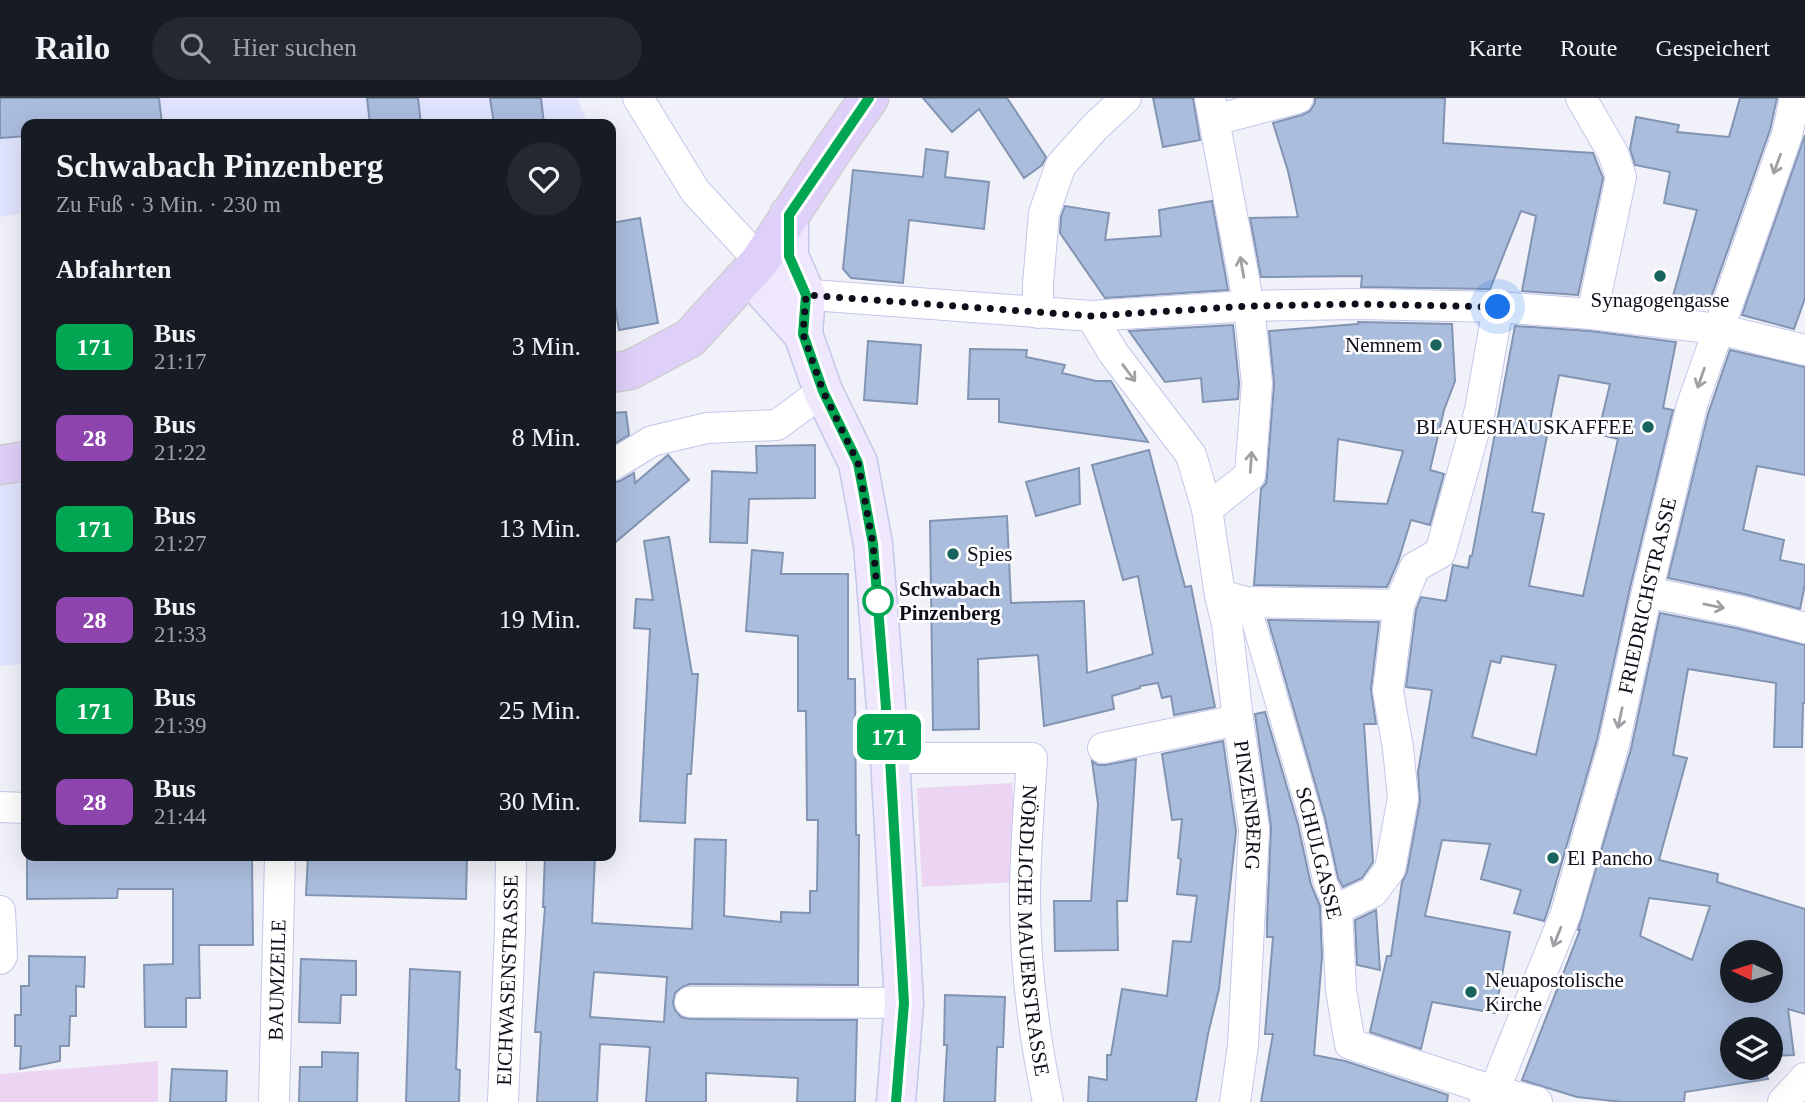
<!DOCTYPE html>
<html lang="de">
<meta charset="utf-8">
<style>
body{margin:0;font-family:"Times New Roman",serif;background:#242831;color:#f1f3f6;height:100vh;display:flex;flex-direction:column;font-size:26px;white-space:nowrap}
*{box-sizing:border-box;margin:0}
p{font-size:23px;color:#9ea1a6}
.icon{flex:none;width:38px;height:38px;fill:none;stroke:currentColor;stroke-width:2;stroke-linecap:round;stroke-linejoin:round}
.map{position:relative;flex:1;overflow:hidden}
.sheet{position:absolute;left:21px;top:21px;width:595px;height:742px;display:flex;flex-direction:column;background:#171b24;border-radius:14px;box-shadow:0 7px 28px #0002}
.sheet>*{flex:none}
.badge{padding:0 14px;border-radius:10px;font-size:24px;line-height:46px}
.needle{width:46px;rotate:274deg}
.buttons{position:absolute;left:1720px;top:842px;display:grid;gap:14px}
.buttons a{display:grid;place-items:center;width:63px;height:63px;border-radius:50%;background:#171b24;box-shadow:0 7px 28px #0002;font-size:35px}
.you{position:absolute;width:35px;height:35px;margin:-18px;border:5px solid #fff;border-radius:50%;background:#1a73e8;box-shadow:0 0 0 10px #1a73e833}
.map>.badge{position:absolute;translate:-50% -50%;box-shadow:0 0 0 4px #fff}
h2{padding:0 35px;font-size:26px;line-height:63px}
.round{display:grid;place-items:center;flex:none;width:74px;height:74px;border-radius:37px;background:#242831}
.summary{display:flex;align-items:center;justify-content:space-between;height:119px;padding:0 35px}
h1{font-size:33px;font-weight:600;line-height:52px}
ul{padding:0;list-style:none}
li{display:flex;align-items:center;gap:21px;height:91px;padding:0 35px}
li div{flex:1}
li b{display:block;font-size:26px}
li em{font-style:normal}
li .badge{min-width:77px;font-weight:700;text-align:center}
header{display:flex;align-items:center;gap:42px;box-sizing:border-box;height:98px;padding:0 35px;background:#171b24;border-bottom:2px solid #363941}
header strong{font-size:33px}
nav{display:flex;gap:38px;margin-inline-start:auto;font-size:24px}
.search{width:490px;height:63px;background:#242831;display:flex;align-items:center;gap:18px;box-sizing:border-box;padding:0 24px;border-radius:38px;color:#9ea1a6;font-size:26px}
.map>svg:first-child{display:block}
.built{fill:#e1e4fe}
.green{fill:#ecd5f2}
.building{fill:#abbddd;stroke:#8294b2;stroke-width:2;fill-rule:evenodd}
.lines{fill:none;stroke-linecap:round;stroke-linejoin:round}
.pedestrian-casing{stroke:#c3c7ea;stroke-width:25}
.minor-casing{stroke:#c3c7ea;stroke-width:32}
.secondary-casing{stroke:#c3c7ea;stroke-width:41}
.primary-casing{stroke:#cfcfd1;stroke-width:41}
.pedestrian{stroke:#fff;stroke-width:23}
.minor{stroke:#fff;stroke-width:30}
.secondary{stroke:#efe8fd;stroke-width:38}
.primary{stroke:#dfd0fa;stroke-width:38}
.oneway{stroke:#9f9fa4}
.line-casing{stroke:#fff;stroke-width:16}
.line{stroke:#00a651;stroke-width:10}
.walk{stroke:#0f0f1b;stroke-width:7;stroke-dasharray:0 12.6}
.poi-dot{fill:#18645c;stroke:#fff;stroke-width:2.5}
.stop-dot{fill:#fff;stroke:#00a651;stroke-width:3.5}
.labels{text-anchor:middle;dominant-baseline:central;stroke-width:5;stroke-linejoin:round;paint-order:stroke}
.poi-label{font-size:21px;fill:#0f0f1b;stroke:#fff;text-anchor:start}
.stop-label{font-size:21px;font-weight:bold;fill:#0f0f1b;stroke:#fff;text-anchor:start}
.street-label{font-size:21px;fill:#0f0f1b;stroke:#fff}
</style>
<header>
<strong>Railo</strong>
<div class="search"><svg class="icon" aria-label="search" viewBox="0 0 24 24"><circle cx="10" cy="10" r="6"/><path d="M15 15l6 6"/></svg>Hier suchen</div>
<nav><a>Karte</a><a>Route</a><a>Gespeichert</a></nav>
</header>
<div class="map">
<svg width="1805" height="1004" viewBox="0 0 1805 1004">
<rect width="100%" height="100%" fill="#f1f2f9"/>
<path class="built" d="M0,0H577L588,26H26V115L0,119Z
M26,379V566L0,568V382Z"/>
<path class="green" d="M1012,685L1019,784L922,789L917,690Z
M158,963V1004H0V976Z"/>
<path class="building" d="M0,0H159L162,26H26V38L0,40Z
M367,0H418L421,26H370Z
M490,0H541L544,26H494Z
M923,0H1007L1046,59L1042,67L1024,80L979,11L952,34Z
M1153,0H1193L1200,42L1163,49Z
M1315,0H1445L1443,45L1593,55L1603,80L1578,197L1522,193L1536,118L1521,113L1490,191L1361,189L1362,178L1261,179L1250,120L1298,119L1288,73L1273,25L1302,17L1310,13L1315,5Z
M1740,0H1777L1770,32L1708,208L1673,198L1697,112L1664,105L1670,74L1635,67L1630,51L1636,19L1679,27L1677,34L1729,39Z
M1805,37V200L1794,231L1742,217Z
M926,51L948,54L945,79L989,84L984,131L909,122L903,185L851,180L843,171L853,72L923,79Z
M1212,103L1228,192L1105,200L1060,135L1061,119L1065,108L1109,115L1105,142L1161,138L1159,112Z
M640,120L658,225L619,232L611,185V125Z
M1358,224L1452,226L1455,283L1444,312L1430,372L1444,376L1430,427L1411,422L1398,464L1387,489L1254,487L1261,391L1266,385L1267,378L1274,286L1269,233L1358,226ZM1338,341L1403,353L1387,406L1334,403Z
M1233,227L1239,285L1238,301L1203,304L1201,280L1165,284L1129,233Z
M1515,228L1590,233L1676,244L1663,310L1673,312L1630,490L1597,642L1549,809L1544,823L1514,815L1521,792L1481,781L1490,746L1442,742L1425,818L1510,834L1495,915L1432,904L1421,951L1370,934L1387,858H1391L1402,784L1407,774L1420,703L1418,674L1432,592L1406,589L1416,512L1421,499L1446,503L1453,467L1468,470L1470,458H1472ZM1559,277L1610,286L1598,336L1618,341L1583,498L1529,488L1544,416L1532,414ZM1502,558L1556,567L1536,657L1472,639L1491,563L1500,565Z
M868,243L921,247L917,306L864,302Z
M970,251L1027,252L1026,259L1065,267L1062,275L1096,283H1111L1148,344L999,324V301H968Z
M1730,252L1805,269V377L1757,368L1743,432L1784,442L1780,462L1805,467V486L1800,511L1744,496L1668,480L1708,316Z
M626,314L629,337L611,348V315Z
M815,347V400L749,401L747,445L710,444L712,373L757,375L756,348Z
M1149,352L1185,489L1191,488L1215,609L1174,617L1171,598L1162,600L1158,585L1140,588V590L1112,598L1114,611L1044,628L1038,557L978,561L979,631L933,632L930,423L1007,418L1011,505L1084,503L1087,575L1153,556L1138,478L1123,482L1092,367Z
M668,357L689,382L611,448V385L620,383L634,375L635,385Z
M1079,370L1080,406L1036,418L1026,384Z
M669,439L692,576H698L691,676H687L685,725L640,723L650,531L634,530L636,501L653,502L644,443Z
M752,452L783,455L781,476H848V581H855L856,737H859L858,887L690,886L682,889L675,895L673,905L675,912L681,919L690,921L857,922L855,1004H797L798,980L706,975V1004H646L650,949L600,946L597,1004H537L541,934H535L545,809H543L545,758H595L592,825L692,831L695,741L726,742L724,818L781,824V814L810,815V793H817L818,722H807L806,613H798V538L746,533ZM594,874L667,879L664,924L590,919Z
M1660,515L1736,530L1805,547V605H1803L1802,649H1774L1776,585L1688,571L1673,657L1687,660L1659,762L1718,776L1717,784L1805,811V916L1788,911L1794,957L1771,958V931H1732V970H1764L1768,981L1685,994L1684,1004H1622L1577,999L1522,982L1580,832H1578L1631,651ZM1649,800L1710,808L1692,862L1640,838ZM1732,854H1771V892H1732Z
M1268,522L1379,524L1371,591L1376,626H1364L1373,764L1362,780L1343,789L1338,780L1325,720Z
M1265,614L1298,727L1311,787L1320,808L1322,859L1314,957L1345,963L1448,997L1447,1004H1261L1273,936H1265L1273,839H1267V824L1271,729L1255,616Z
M1223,643L1236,733L1219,891L1208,936L1196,1004H1088L1089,979L1107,982V957H1111L1122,891L1167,898L1173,843L1191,844L1197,798L1177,796L1181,761L1178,760L1182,721L1172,722L1162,656Z
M1136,661L1127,803H1117L1118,852L1055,853L1054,803H1091L1098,706L1092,663L1098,667H1106Z
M27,758H252L253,847H199L200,900H186V929H145L144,867L173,866V791H118L117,800L27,801Z
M308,758H467L466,801L306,797Z
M1376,812L1380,872L1357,867L1355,822Z
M29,858L85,859L84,889L76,888V918H70L69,948H60V963L20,971L21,948H15V917H21V888H29Z
M301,861L356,863V897H341L340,925L299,924Z
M410,871L460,874L456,971L460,972L459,1004H406Z
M945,897L1005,899L1003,949H997L995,1004H944L947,947H944Z
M322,954L358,955L357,1004H299L300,969H322Z
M172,971L227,973L226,1004H170Z"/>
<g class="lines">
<defs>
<path id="pedestrian" d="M1246,504L1254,525L1312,724L1325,784L1337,811"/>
<g id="minor">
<path d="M638,0L695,93L760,163"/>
<path d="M1581,0L1613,55L1621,79L1592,216"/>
<path d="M1215,22L1298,0"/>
<path d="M785,195L1091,218L1249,208L1358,206L1498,209L1592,216L1718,231L1805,252"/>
<path d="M1498,209L1480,312L1440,455L1415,469L1399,507L1388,593L1398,650L1403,700L1390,771L1373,794L1337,811L1341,892L1350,946L1494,993L1537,1004"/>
<path d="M1038,215V186L1044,115L1061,67L1095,29L1126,0"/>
<path id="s1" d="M1091,218L1114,256L1191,357L1207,411L1220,497L1227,526L1238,622L1254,731L1243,947L1235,1004"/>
<path d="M611,368L652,343L707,330L777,327L823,293"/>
<path d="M1207,411L1250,377L1257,285L1249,208L1210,0"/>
<path d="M1647,494L1740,513L1805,530"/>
<path d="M1220,497L1246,504L1399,507"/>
<path d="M1103,650L1238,622"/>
<path id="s2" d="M890,660H1032C1029,707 1025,754 1025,800C1025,868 1034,938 1048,1004"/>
<path d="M0,709L26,710"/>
<path d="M0,813L2,858L0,861"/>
<path d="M690,904L904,905"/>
<path id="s3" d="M274,1004L280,758"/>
<path id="s4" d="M503,1004L510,832L511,758"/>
<path id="s5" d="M1485,1004L1494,993L1566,815L1614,646L1647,494L1692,307L1787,37L1795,0"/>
<path d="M1783,1004L1805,980"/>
</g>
<path id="secondary" d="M789,117V158L806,197L803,236L823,293L858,365L873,446L890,660L904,905L896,1004
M760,163L765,194L803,236"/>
<path id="primary" d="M611,275L630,272L690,240L760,163L832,53L869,0
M0,367L26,363"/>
</defs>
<use href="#pedestrian" class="pedestrian-casing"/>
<use href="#minor" class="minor-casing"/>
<use href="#secondary" class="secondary-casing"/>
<use href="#primary" class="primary-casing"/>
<use href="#pedestrian" class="pedestrian"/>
<use href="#minor" class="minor"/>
<use href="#secondary" class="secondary"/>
<use href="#primary" class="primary"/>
</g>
<defs><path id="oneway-shaft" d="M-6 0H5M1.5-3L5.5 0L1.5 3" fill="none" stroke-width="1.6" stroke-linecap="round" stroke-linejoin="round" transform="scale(1.75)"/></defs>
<g class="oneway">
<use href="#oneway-shaft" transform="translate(1777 66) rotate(110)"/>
<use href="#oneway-shaft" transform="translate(1242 169) rotate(-100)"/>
<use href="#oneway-shaft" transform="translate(1129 275) rotate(53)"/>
<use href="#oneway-shaft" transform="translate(1701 280) rotate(109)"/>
<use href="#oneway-shaft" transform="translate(1251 364) rotate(-86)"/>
<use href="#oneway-shaft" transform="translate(1714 508) rotate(12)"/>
<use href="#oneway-shaft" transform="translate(1620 620) rotate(102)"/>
<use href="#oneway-shaft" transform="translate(1557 839) rotate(112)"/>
</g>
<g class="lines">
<defs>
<path id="line" d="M869,0L789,117V158L806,197L803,236L823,293L858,365L873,446L890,660L904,905L896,1004"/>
</defs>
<use href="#line" class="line-casing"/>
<use href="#line" class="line"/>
<path class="walk" d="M878,503L873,446L858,365L823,293L803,236L806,197L1091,218L1249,208L1359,206L1498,209"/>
</g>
<g class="poi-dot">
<circle cx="1660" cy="178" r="7"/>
<circle cx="1436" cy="247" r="7"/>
<circle cx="1648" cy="329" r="7"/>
<circle cx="953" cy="456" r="7"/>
<circle cx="1553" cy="760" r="7"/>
<circle cx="1471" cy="894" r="7"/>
</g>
<circle class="stop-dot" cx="878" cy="503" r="14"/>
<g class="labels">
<g class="poi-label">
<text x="1660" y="202" text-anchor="middle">Synagogengasse</text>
<text x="1422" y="247" text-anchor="end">Nemnem</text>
<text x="1634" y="329" text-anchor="end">BLAUESHAUSKAFFEE</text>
<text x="967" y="456">Spies</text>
<text x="1567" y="760">El Pancho</text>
<text x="1485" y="882">Neuapostolische<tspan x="1485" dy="24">Kirche</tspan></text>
</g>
<g class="stop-label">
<text x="899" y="491">Schwabach<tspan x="899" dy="24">Pinzenberg</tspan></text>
</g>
<g class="street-label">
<text stroke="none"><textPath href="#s5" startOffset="534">FRIEDRICHSTRASSE</textPath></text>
<text stroke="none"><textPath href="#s1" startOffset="527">PINZENBERG</textPath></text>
<text transform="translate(1319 755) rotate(76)">SCHULGASSE</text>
<text stroke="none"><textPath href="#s2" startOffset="315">NÖRDLICHE MAUERSTRASSE</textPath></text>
<text stroke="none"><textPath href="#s3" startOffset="122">BAUMZEILE</textPath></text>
<text stroke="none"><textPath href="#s4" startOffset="122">EICHWASENSTRASSE</textPath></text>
</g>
</g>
</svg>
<div class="buttons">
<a><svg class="needle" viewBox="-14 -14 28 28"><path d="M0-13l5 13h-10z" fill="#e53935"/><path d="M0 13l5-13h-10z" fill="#9ea1a6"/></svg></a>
<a><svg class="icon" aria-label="layers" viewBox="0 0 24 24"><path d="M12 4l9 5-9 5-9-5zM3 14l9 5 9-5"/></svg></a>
</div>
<div class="you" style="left:1498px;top:209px"></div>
<b class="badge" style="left:889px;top:639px;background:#00a651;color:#fff">171</b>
<section class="sheet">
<div class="summary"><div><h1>Schwabach Pinzenberg</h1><p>Zu Fuß · 3 Min. · 230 m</p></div><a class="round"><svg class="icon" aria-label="heart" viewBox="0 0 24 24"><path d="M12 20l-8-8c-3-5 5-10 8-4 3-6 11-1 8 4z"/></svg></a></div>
<h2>Abfahrten</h2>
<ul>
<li><span class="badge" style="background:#00a651;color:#fff">171</span><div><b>Bus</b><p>21:17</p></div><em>3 Min.</em></li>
<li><span class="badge" style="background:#8e44ad;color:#fff">28</span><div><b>Bus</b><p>21:22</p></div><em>8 Min.</em></li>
<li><span class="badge" style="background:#00a651;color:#fff">171</span><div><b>Bus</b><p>21:27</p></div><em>13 Min.</em></li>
<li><span class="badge" style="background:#8e44ad;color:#fff">28</span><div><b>Bus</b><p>21:33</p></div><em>19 Min.</em></li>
<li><span class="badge" style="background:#00a651;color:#fff">171</span><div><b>Bus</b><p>21:39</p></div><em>25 Min.</em></li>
<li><span class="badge" style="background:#8e44ad;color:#fff">28</span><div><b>Bus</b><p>21:44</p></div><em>30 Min.</em></li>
</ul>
</section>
</div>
